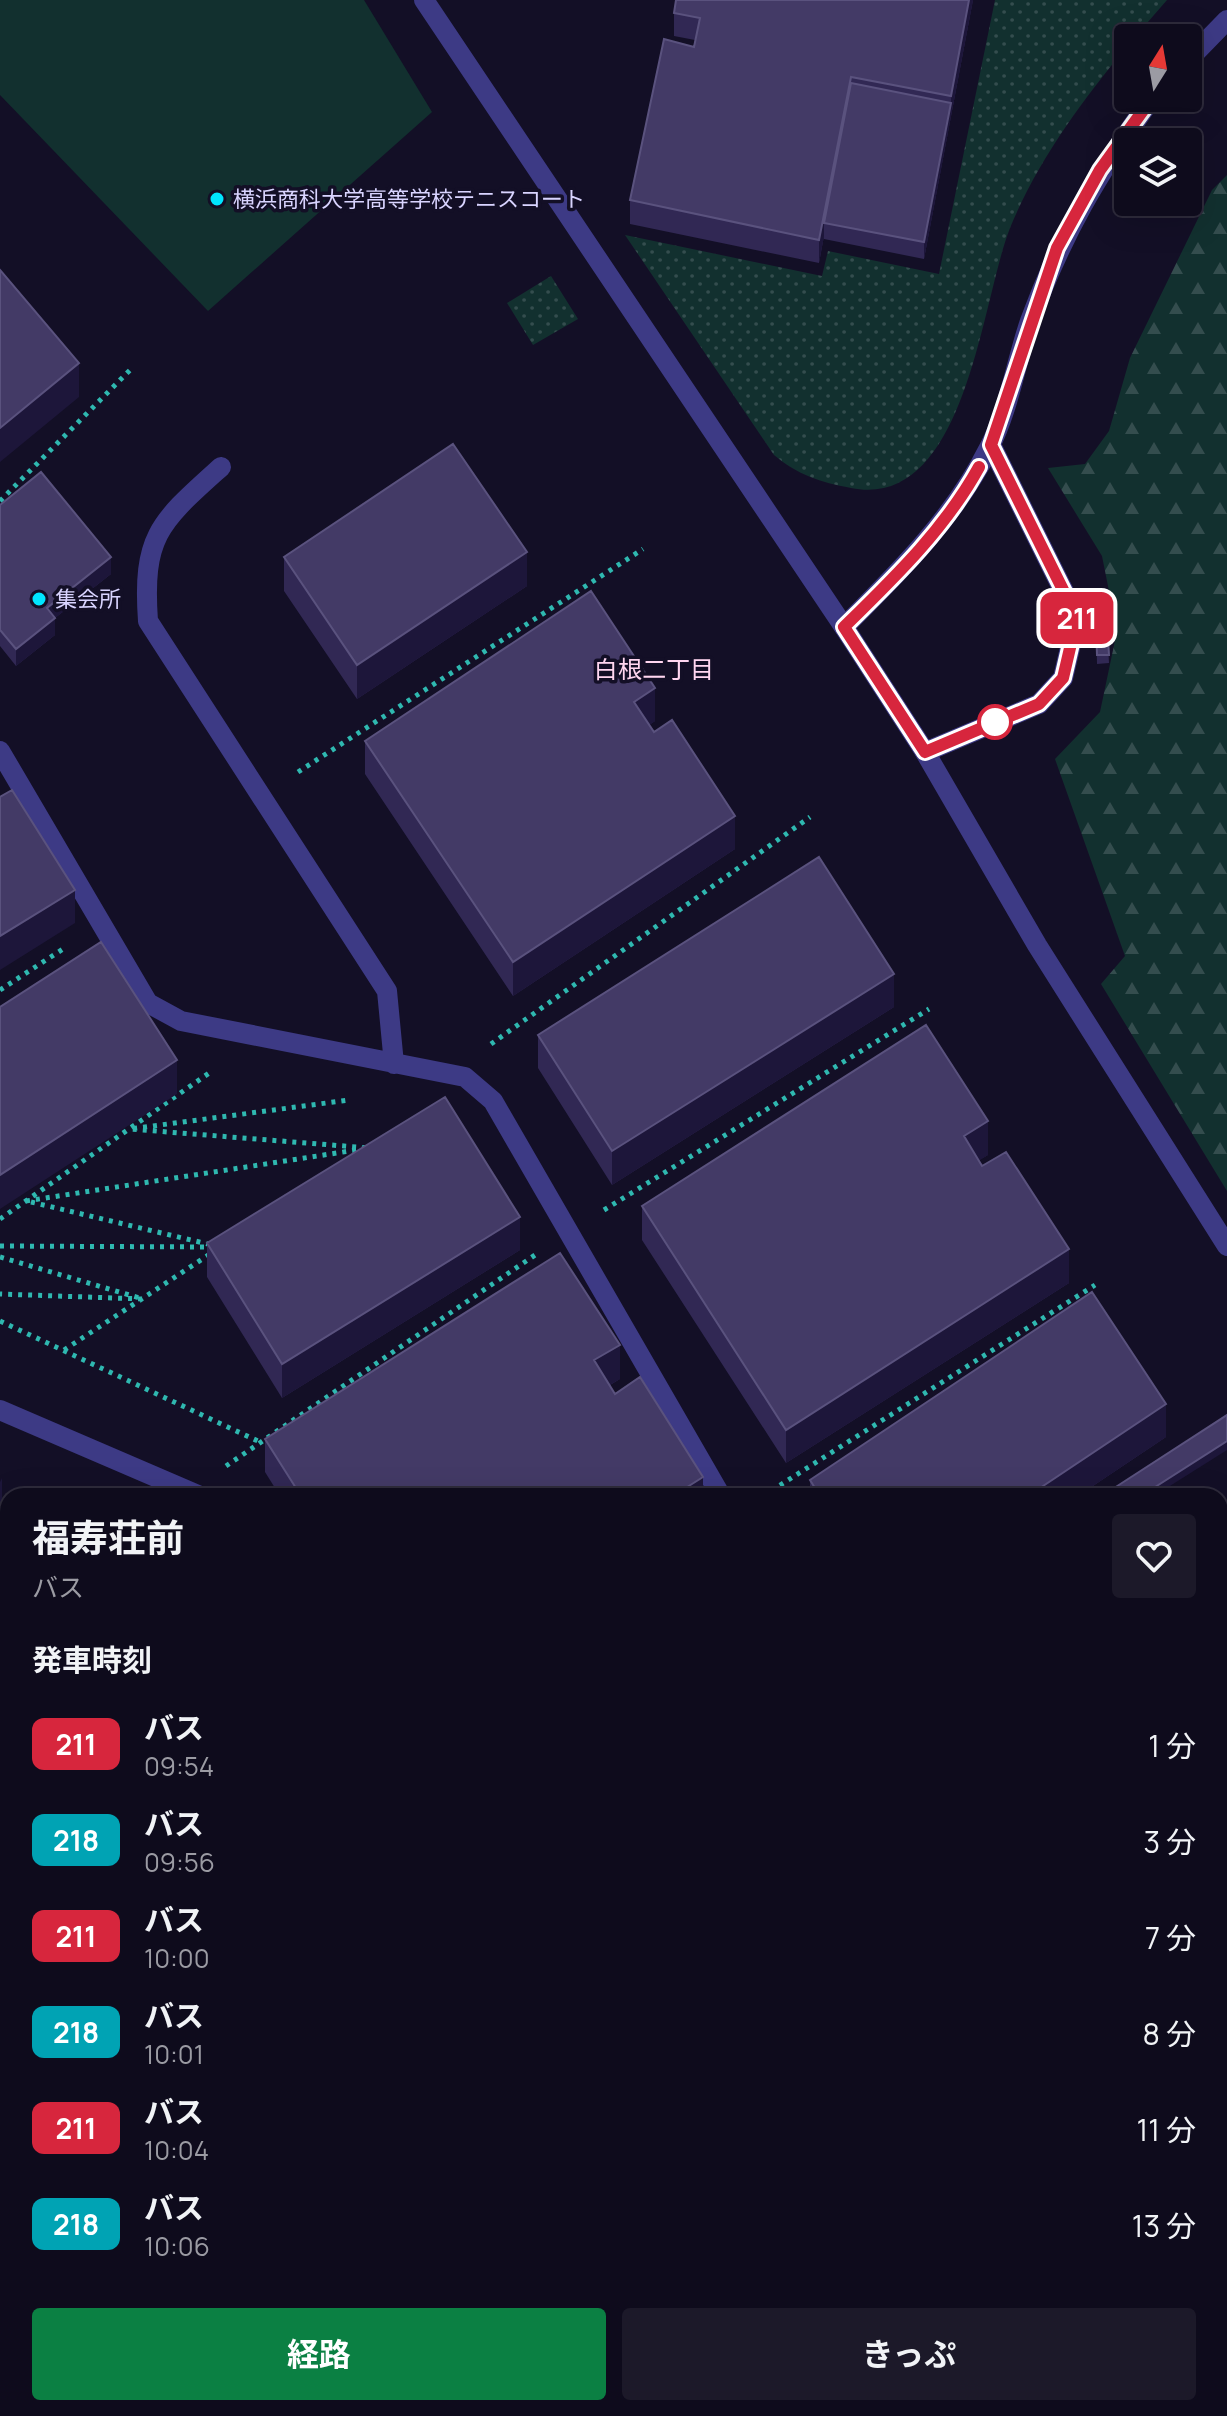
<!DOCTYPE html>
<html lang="ja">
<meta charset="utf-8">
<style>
body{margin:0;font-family:Manrope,"Noto Sans JP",sans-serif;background:#1c1929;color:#f1f3f6;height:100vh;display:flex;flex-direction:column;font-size:30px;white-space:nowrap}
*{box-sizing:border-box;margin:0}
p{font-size:26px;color:#9b9ba3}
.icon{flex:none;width:44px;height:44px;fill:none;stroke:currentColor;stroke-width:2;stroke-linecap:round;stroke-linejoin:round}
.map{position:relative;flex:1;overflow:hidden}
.panel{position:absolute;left:0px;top:1488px;width:1228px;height:928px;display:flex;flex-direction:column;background:#0e0b1c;border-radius:24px 24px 0 0;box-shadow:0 8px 32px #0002,0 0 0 2px #2e2b3b}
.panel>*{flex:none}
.badge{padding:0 16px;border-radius:12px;font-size:28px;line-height:52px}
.needle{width:52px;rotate:11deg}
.fabs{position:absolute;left:1114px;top:24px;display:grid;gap:16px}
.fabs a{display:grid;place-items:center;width:88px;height:88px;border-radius:8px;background:#0e0b1c;box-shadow:0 8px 32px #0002,0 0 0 2px #2e2b3b;font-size:40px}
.map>.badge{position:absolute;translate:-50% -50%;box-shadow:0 0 0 4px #fff}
h2{padding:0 32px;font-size:30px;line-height:72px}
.round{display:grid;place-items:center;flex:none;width:84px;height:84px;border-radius:8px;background:#1c1929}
.head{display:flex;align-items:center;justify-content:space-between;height:136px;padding:0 32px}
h1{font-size:38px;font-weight:700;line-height:60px}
.cta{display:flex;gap:16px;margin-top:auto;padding:16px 32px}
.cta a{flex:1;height:92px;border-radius:8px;background:#0b8043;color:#fff;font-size:32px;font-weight:700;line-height:92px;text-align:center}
.cta a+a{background:#1c1929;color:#f1f3f6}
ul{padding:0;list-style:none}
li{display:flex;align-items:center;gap:24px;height:96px;padding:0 32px}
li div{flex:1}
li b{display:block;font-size:30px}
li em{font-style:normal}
li .badge{min-width:88px;font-weight:700;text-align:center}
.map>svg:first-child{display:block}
.grass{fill:url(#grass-dots)}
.forest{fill:url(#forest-firs)}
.pitch{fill:#12302f}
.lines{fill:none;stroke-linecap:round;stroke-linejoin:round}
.path{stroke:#2fb8b0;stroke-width:5;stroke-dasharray:4 6;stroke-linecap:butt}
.service{stroke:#3d3a85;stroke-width:20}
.pedestrian{stroke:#3d3a85;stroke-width:20}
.minor{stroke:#3d3a85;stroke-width:20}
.tertiary{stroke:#3d3a85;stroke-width:20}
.wall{fill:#312854}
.shaded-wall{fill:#1d163a}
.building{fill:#433a66;stroke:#5a527e;stroke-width:2}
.line-casing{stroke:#fff;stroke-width:18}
.line{stroke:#d7263d;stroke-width:12}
.poi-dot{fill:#00e5ff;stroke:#130f26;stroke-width:3}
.stop-dot{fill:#fff;stroke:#d7263d;stroke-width:4}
.labels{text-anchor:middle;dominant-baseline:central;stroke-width:7;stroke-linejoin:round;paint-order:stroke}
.poi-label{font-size:22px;fill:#d9d4ff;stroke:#130f26;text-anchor:start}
.neighbourhood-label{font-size:24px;fill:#ffd6f0;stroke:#130f26}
</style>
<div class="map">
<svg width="1227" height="2416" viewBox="0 0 1227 2416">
<defs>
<pattern id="grass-dots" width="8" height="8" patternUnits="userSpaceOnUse" patternTransform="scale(2)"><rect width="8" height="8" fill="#12302f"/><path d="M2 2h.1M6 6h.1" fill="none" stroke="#344d4e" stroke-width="1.8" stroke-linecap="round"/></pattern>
<pattern id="forest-firs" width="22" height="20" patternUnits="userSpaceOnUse" patternTransform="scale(2)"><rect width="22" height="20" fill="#12302f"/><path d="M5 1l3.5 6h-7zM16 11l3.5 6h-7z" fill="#344d4e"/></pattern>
</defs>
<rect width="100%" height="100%" fill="#130f26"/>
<path class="grass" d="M995,0H1167L1134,38H1128V45C1082,101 1038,160 1010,228C981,301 966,511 851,488C820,482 798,475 774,455L625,235L822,276L828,251L939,274Z
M551,276L578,319L533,345L507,303Z"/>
<path class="forest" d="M1227,175V1191L1101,984L1125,956L1055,759L1100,712L1117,631L1102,556L1048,468L1085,464L1109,431L1130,358L1212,190Z
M0,1892L8,1896V2408H253L234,2416H0Z"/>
<path class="pitch" d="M0,0H364L432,112L208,311L0,95Z"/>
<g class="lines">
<path class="path" d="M0,501L133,367
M298,772L643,549
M0,990L66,947
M491,1044L810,817
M26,1201L369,1148L130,1129L349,1100
M31,1202L212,1245
M604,1210L929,1009
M0,1219L212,1071
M0,1246L212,1247
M0,1257L143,1299L0,1294
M0,1321L260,1442
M64,1350L210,1254
M226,1466L535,1255
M763,1496L1095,1285"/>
<path class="service" d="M925,752L1039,704L1063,678L1077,618L991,445
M0,1410L200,1496
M0,1926L8,1929"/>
<path class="pedestrian" d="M221,467C160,522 142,535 148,621L387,991L394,1064
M0,751L148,1003L181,1021L465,1077L493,1101L721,1496"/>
<path class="minor" d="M424,0L844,627L925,752L1037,945L1227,1246
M1220,1679L1227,1675
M1220,1971L1227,1965
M1220,2298L1227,2307
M1220,2380L1227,2374
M739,2408L745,2416
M336,2416L349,2408
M661,2416L670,2408
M1173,2416L1183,2408"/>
<path class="tertiary" d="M1188,60L1227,20
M844,627C899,572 954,518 989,448C1009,409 1016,362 1030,321C1062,234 1098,173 1152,98"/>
</g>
<path class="wall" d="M973,0L924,259L824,239V236L819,263L630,224V200L694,47L695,40L674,36V13Z
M0,505L111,574L55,618V635L16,666L0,646Z
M284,557L527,586L357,699L284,591Z
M1107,622L1109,663L1097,664L1096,623Z
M655,721L649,725L735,849L513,996L365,774V741Z
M894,1007L612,1185L538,1068V1035Z
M988,1155L979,1160L1069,1283L786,1463L642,1240V1206Z
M207,1243L520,1250L282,1398L207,1277Z
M620,1379L610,1385L615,1394L703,1496H280L265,1472V1439Z
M1166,1437L1078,1496H810V1480Z
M1227,1550V1582L1220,1570V1554Z
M8,1627V1889L0,1886V1646Z
M1227,1790V1870L1220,1869V1794Z
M1220,2034L1227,2044V2206L1220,2197Z
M502,2408H573L578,2416H509Z
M828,2408H940L946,2416H835Z
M960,2408H1057V2416H966Z
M1061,2408H1109L1113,2416H1067Z"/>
<path class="shaded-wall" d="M969,0H973L924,259V242L951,103V96Z
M851,77V100L824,223V236L819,263V240Z
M79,363V397L0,462V428Z
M527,552V586L357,699V665Z
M111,557V574L55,618V635L16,666V649L47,608Z
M655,688V721L634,736V702Z
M735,816V849L513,996V962Z
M75,890V923L0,970V936Z
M894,974V1007L612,1185V1151Z
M177,1060V1094L0,1209V1175Z
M988,1121V1155L964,1170V1136Z
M520,1217V1250L282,1398V1364Z
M1069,1249V1283L786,1463V1430Z
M620,1345V1379L594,1394V1360Z
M1166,1404V1437L1078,1496H1028Z
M1227,1441V1450L1154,1496H1141Z
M703,1477V1496H673Z
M2,1478V1512L0,1516V1482Z
M1227,1611V1628L1220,1632V1616Z
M1227,1762V1778L1220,1782V1766Z
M1227,1911V1928L1220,1931V1914Z
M1227,2099V2116L1220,2121V2105Z
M1225,2328V2344L1220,2349V2332Z
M500,2408L501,2416H491Z
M878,2408H899L889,2416H867Z
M1054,2408H1057V2416H1049V2412Z"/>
<path class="building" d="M676,0H969L951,96L851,77L819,240L630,200L664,39L694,47L700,18L674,13Z
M851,83L951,103L924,242L824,223Z
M0,270L79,363L0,428Z
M453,444L527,552L357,665L284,557Z
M41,472L111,557L47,608L55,618L16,649L0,630V505Z
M591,591L655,688L634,702L654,732L672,720L735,816L513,962L365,741Z
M1107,622L1109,655H1097L1096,623Z
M12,790L75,890L0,936V797Z
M819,857L894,974L612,1151L538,1035Z
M101,942L177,1060L0,1175V1007Z
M926,1025L988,1121L964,1136L982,1166L1006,1152L1069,1249L786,1430L642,1206Z
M445,1097L520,1217L282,1364L207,1243Z
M560,1253L620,1345L594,1360L615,1394L640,1377L703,1477L673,1496H301L265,1439Z
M1092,1292L1166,1404L1028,1496H820L810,1480Z
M1227,1415V1441L1141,1496H1110L1108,1492Z
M1227,1550V1573L1220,1561V1554Z
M1220,1573L1227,1585V1611L1220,1616Z
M8,1627V1856L0,1852V1646Z
M1220,1720L1227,1731V1762L1220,1766Z
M1227,1790V1862L1220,1861V1794Z
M1227,1878V1911L1220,1914V1880Z
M1220,2034L1227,2044V2099L1220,2105Z
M1227,2113V2190L1220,2180V2118Z
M1220,2321L1225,2328L1220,2332Z
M396,2408H408L413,2416H383Z
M458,2408H500L491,2416H448Z
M516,2408H573L578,2414L576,2416H522Z
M841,2408H878L867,2416H848Z
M894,2408H940L946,2416H884Z
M973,2408H1054L1049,2412L1051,2416H979Z
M1068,2408H1109L1113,2413L1109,2416H1073Z"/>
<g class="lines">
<defs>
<path id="line" d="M979,467C945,529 894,578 844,627L925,752L1039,704L1063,678L1077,618L991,445L1057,248L1100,170L1152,98"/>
</defs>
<use href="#line" class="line-casing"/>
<use href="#line" class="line"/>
</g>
<g class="poi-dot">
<circle cx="217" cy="199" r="8"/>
<circle cx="39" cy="599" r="8"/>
</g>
<circle class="stop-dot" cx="995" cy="722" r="16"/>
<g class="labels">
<g class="poi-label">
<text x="233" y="199">横浜商科大学高等学校テニスコート</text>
<text x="55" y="599">集会所</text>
</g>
<g class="neighbourhood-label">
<text x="654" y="668">白根二丁目</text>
</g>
</g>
</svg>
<div class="fabs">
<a><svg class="needle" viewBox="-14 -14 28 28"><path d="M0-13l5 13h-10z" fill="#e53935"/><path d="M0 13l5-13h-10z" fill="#9b9ba3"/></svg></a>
<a><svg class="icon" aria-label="layers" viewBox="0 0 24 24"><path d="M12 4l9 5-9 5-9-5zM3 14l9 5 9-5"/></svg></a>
</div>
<b class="badge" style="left:1077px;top:618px;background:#d7263d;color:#fff">211</b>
<section class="panel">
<div class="head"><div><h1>福寿荘前</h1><p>バス</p></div><a class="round"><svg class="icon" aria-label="heart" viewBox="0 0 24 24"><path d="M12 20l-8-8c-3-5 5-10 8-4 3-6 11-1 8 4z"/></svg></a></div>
<h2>発車時刻</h2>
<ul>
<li><span class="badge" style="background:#d7263d;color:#fff">211</span><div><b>バス</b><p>09:54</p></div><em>1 分</em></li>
<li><span class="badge" style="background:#00a3b4;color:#fff">218</span><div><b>バス</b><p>09:56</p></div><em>3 分</em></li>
<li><span class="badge" style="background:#d7263d;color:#fff">211</span><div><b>バス</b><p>10:00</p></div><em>7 分</em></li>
<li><span class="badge" style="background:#00a3b4;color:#fff">218</span><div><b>バス</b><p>10:01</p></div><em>8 分</em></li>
<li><span class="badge" style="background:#d7263d;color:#fff">211</span><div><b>バス</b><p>10:04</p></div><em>11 分</em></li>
<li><span class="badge" style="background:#00a3b4;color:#fff">218</span><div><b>バス</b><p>10:06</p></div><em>13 分</em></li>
</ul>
<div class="cta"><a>経路</a><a>きっぷ</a></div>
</section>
</div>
